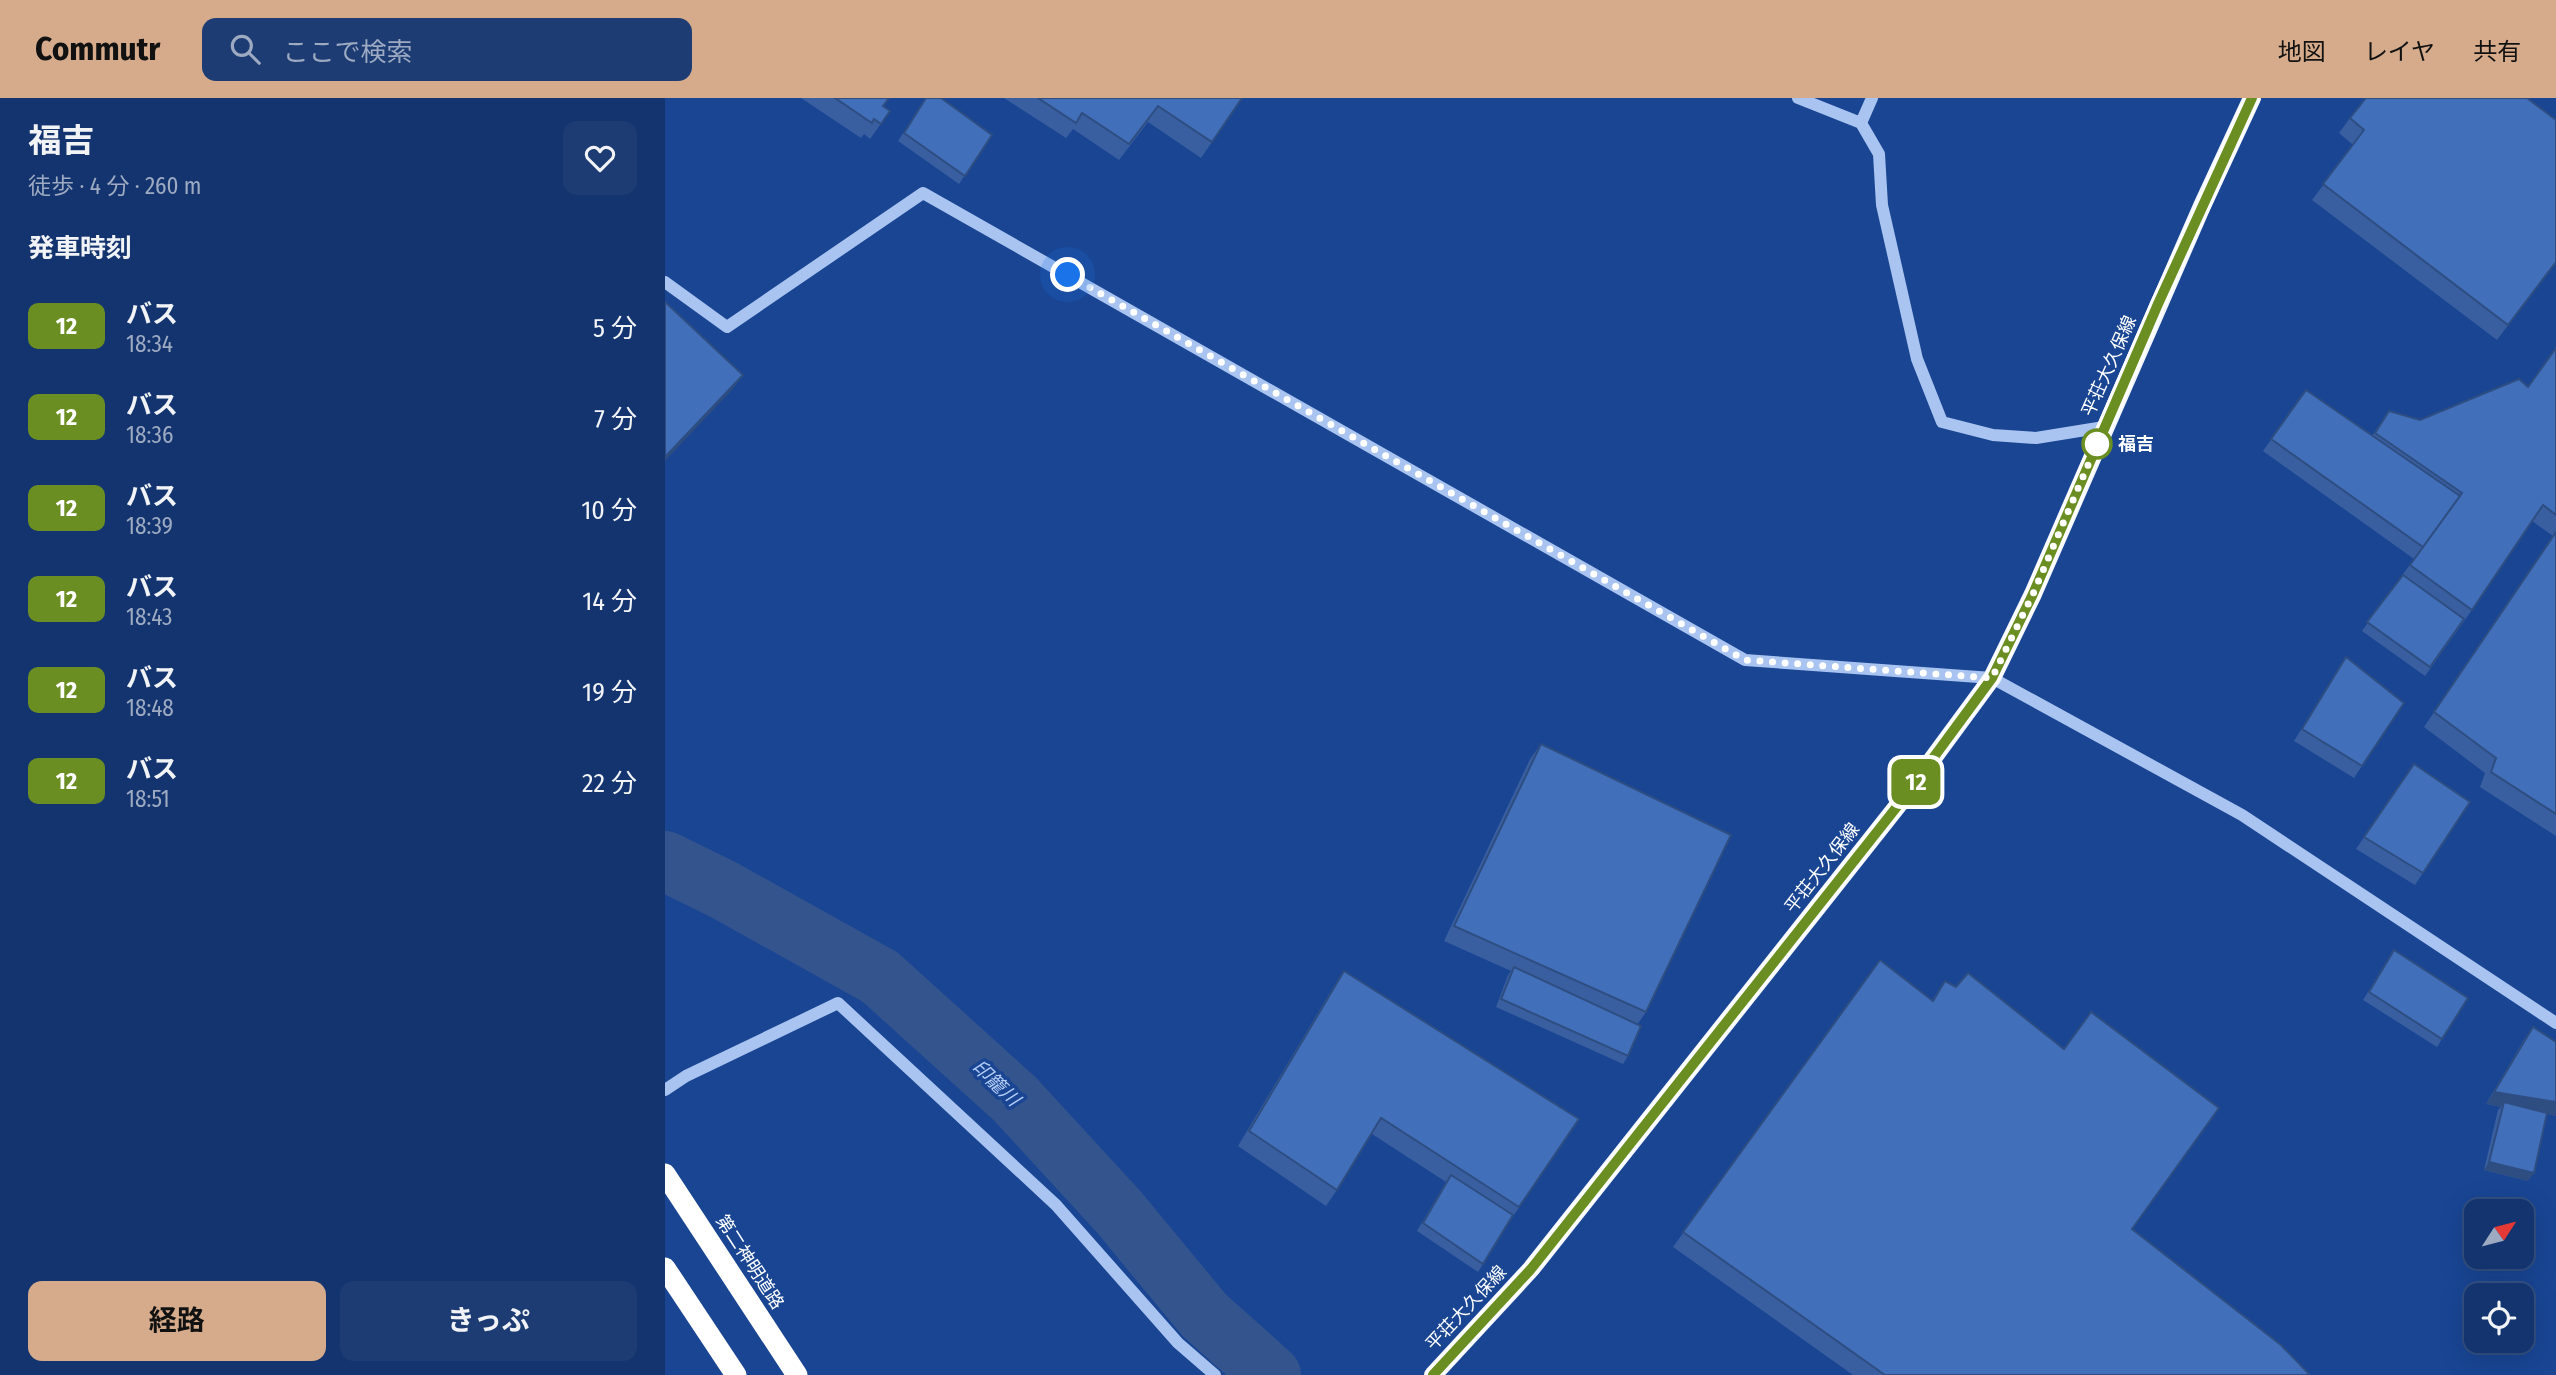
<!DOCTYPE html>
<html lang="ja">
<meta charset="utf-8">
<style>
body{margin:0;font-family:"Fira Sans Condensed","Noto Sans JP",sans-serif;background:#1c3c73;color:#f1f3f6;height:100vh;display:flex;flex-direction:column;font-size:26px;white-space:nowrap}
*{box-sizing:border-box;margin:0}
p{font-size:23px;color:#9daac2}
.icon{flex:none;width:38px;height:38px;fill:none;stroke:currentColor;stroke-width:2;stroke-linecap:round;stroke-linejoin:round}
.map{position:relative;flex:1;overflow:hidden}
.drawer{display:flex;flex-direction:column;background:#13346e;width:665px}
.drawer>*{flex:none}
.badge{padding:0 14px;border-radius:10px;font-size:24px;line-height:46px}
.needle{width:46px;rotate:54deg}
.tools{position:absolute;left:1799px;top:1101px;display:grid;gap:14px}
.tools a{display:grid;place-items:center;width:70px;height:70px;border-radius:14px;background:#13346e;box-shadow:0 7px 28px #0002,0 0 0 2px #324f81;font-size:35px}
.you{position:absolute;width:35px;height:35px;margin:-18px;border:5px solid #fff;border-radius:50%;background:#1a73e8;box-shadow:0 0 0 10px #1a73e833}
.map>.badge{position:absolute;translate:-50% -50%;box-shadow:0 0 0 4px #fff}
h2{padding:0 28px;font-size:26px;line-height:63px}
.round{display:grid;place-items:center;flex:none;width:74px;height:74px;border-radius:14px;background:#1c3c73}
.head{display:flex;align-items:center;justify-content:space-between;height:119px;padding:0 28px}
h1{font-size:33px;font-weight:700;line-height:52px}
.cta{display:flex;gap:14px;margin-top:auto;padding:14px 28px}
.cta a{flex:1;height:80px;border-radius:14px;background:#d6ab8b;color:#111;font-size:28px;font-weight:700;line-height:80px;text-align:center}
.cta a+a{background:#1c3c73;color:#f1f3f6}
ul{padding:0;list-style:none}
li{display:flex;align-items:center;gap:21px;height:91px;padding:0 28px}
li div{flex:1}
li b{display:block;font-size:26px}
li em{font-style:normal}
li .badge{min-width:77px;font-weight:700;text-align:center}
header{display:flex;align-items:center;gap:42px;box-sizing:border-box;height:98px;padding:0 35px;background:#d6ab8b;color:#111}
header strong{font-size:33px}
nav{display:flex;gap:38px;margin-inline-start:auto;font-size:24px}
.search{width:490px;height:63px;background:#1c3c73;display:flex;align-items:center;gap:18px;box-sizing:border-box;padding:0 24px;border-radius:14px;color:#9daac2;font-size:26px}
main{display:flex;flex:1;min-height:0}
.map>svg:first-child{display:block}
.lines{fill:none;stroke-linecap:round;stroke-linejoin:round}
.river{stroke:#34548e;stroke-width:60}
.minor{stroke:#a9c4f0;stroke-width:12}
.major{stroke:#f2f6ff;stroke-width:18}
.highway{stroke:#fff;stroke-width:21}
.wall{fill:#395fa0}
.shaded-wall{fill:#2e4e82}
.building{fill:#426fba;stroke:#2e4e82;stroke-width:2}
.line-casing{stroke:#fff;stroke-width:16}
.line{stroke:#6b8e23;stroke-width:10}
.walk{stroke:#fff;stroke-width:7;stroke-dasharray:0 12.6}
.stop-dot{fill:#fff;stroke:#6b8e23;stroke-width:3.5}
.labels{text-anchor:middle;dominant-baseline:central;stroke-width:7;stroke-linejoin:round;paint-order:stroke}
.street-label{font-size:18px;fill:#fff;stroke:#194593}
.stop-label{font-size:18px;font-weight:bold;fill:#fff;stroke:#194593;text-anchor:start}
.water-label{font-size:19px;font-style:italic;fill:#b5cef7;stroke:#194593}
</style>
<header>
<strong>Commutr</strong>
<div class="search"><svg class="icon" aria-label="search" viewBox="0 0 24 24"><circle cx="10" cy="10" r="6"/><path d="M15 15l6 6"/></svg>ここで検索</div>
<nav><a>地図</a><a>レイヤ</a><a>共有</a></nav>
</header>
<main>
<section class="drawer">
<div class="head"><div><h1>福吉</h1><p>徒歩 · 4 分 · 260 m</p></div><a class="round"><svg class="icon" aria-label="heart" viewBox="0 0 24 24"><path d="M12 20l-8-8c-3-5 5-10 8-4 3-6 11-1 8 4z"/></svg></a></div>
<h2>発車時刻</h2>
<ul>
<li><span class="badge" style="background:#6b8e23;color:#fff">12</span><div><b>バス</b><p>18:34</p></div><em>5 分</em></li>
<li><span class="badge" style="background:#6b8e23;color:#fff">12</span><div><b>バス</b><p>18:36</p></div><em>7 分</em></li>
<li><span class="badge" style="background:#6b8e23;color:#fff">12</span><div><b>バス</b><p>18:39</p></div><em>10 分</em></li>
<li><span class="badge" style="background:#6b8e23;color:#fff">12</span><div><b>バス</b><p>18:43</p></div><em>14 分</em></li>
<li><span class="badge" style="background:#6b8e23;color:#fff">12</span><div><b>バス</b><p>18:48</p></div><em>19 分</em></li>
<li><span class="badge" style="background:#6b8e23;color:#fff">12</span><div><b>バス</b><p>18:51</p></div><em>22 分</em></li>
</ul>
<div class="cta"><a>経路</a><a>きっぷ</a></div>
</section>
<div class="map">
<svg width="1891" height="1277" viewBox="0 0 1891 1277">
<rect width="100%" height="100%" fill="#194593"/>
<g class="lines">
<path class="river" d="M0,763L59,792L215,879L350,1001L453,1113L539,1217L606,1277"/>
<path class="minor" d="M1133,0L1196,25L1214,56L1217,107L1252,261L1277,324L1328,337L1371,340L1439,329
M1196,25L1207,0
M0,184L62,229L258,95L1080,562L1327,580L1577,717L1891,925
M0,992L21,978L173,905L391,1107L513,1245L550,1277"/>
<path class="major" d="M768,1277L866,1171L1238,701L1327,580L1368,496L1537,108L1587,0"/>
<path class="highway" d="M0,1076L132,1277
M0,1170L71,1277"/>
</g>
<path class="wall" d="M136,0H224L218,8L225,13L205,41L199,36L196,40Z
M261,0L327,37L294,86L233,43Z
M339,0H577L536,60L483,24L454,62L408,31L401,40Z
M1685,20L1891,22V165L1832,242L1647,102L1688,47L1674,35Z
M1891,250V738L1815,689L1820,675L1759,629L1888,438L1867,423L1807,512L1760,578L1697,533L1749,461L1598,353L1641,292L1707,338L1724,313L1755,322L1863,289Z
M1681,559L1739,605L1689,680L1629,643Z
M876,646L981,914L972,927L963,958L958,966L831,909L843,877L846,873L779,843L865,661Z
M1749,666L1805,704L1750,787L1691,751Z
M1729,852L1777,941L1772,949L1698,902Z
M1215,862L1267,902L1280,883L1467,1131L1645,1277H1188L1008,1149Z
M679,873L914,1021L845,1123L813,1174L752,1133L781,1084L707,1036L672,1092L661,1108L573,1048L669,888Z
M1868,929L1882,1016L1863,1083L1819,1072L1833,1012L1836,1009L1821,1006L1860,940Z"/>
<path class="shaded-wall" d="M1891,164V165L1832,242L1843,227Z
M78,277L67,292L0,363V359Z
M1829,994L1891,1004V1018L1838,1009L1839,1004L1836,1009L1821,1006Z
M1824,1064L1869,1075L1863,1083L1819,1072Z"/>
<path class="building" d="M170,0H224L218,8L225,13L216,26L209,21L207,25Z
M261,0H276L327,37L300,78L239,35Z
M373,0H577L547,44L493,8L464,46L417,15L411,25Z
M1701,0H1862L1891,22V164L1843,227L1658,86L1699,32L1685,20Z
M0,204L78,277L0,359Z
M1891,250V417L1878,407L1807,512L1745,467L1797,395L1710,335L1724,313L1755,322L1854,281L1863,289Z
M1641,292L1795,398L1758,449L1606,341Z
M1891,434V716L1826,674L1831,660L1769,614Z
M1738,477L1799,521L1765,569L1702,524Z
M1681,559L1739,605L1697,668L1637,631Z
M876,646L1066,737L981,914L789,828Z
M1749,666L1805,704L1758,775L1699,739Z
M1729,852L1803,900L1777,941L1704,894Z
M1215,862L1268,903L1280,883L1291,889L1303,875L1399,951L1426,914L1554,1010L1467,1131L1616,1247L1645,1277H1220L1018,1134Z
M849,869L976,928L963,958L836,901Z
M679,873L914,1021L854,1109L716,1020L672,1092L584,1033Z
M1868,929L1891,944V1004L1829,994Z
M1839,1004L1882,1015L1869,1075L1824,1064Z
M786,1077L848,1117L818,1166L758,1125Z"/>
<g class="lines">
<defs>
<path id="line" d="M768,1277L866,1171L897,1132L1238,701L1327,580L1368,496L1493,206L1587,0"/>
</defs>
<use href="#line" class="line-casing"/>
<use href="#line" class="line"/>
<path class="walk" d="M403,177L1080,562L1327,580L1368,496L1432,346"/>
</g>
<circle class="stop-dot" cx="1432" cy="346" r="14"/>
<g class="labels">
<g class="street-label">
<text transform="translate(1444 268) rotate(-66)">平荘大久保線</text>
<text transform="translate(1157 770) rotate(-52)">平荘大久保線</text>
<text transform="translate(85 1164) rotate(57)">第二神明道路</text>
<text transform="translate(801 1210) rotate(-47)">平荘大久保線</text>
</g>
<g class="stop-label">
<text x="1453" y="346">福吉</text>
</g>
<g class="water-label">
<text transform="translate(331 985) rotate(43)">印籠川</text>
</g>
</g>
</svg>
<div class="tools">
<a><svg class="needle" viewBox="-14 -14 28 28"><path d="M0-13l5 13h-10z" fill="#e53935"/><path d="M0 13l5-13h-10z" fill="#9daac2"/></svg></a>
<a><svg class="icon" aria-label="locate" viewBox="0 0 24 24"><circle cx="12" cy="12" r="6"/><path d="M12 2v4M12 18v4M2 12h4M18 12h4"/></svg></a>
</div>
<div class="you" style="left:403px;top:177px"></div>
<b class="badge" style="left:1251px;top:684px;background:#6b8e23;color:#fff">12</b>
</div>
</main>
